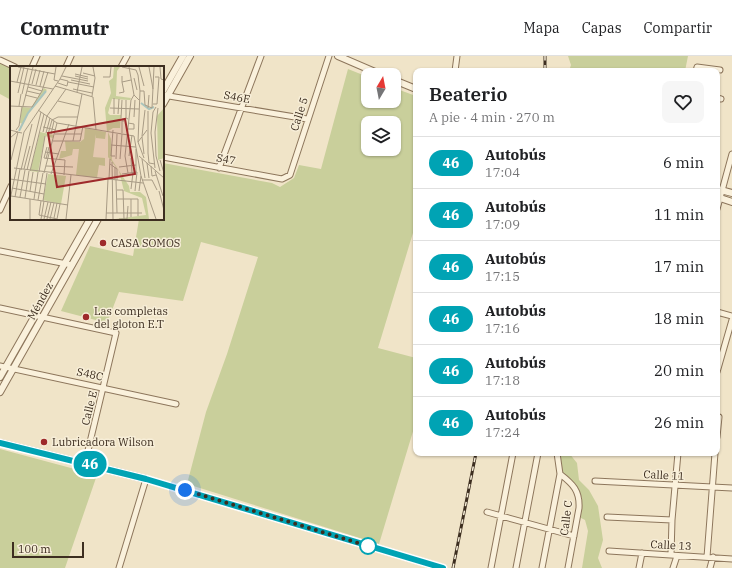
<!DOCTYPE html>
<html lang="es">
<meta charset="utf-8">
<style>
body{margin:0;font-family:"IBM Plex Serif",serif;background:#f6f6f6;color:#202124;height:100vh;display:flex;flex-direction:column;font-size:15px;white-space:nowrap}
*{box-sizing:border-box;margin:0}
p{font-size:13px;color:#757577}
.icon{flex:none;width:22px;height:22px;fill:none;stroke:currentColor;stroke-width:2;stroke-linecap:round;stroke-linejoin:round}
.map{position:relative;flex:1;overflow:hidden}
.drawer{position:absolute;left:413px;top:12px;width:307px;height:388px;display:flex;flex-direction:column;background:#fff;border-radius:8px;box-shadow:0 1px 3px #0004}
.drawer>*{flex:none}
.badge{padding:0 8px;border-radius:13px;font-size:14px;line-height:26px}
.needle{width:26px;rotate:10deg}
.controls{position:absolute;left:361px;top:12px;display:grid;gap:8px}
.controls a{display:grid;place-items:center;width:40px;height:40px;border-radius:8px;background:#fff;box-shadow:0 1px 3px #0004;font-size:20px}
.scale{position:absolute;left:12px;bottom:10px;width:72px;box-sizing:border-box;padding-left:4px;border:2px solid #3d2e20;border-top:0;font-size:11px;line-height:14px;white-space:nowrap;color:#3d2e20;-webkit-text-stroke:3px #f7eed8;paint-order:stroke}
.you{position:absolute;width:20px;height:20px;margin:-10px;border:3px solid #fff;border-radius:50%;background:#1a73e8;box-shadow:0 0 0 6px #1a73e833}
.map>.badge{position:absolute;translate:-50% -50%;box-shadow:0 0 0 2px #fff}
.round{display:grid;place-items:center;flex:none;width:42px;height:42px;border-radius:8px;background:#f6f6f6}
.overview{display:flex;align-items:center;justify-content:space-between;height:68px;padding:0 16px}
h1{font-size:19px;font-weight:600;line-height:30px}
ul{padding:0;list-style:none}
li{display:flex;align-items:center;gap:12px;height:52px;padding:0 16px;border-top:1px solid #e0e0e0}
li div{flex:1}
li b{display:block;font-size:15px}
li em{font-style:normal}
li .badge{min-width:44px;font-weight:700;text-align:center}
header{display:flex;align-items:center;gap:24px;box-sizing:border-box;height:56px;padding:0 20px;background:#fff;border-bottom:1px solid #e0e0e0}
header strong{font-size:19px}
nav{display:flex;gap:22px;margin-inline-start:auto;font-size:14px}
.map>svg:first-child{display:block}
.green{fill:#c9cf9b;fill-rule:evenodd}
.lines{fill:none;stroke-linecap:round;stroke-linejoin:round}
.minor-casing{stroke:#8d765c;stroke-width:7}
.tertiary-casing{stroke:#8d765c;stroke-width:8}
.minor{stroke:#faf1dc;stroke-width:5}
.tertiary{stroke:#faf1dc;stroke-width:6}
.rail-casing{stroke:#3d2e20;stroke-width:3}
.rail{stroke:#f7eed8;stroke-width:1.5;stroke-dasharray:4.5;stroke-linecap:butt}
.line-casing{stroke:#fff;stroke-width:9}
.line{stroke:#00a3b4;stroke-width:6}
.walk{stroke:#3d2e20;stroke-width:4;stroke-dasharray:0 7.2}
.poi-dot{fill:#9e2a2b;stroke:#f7eed8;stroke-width:1.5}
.stop-dot{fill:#fff;stroke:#00a3b4;stroke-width:2}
.labels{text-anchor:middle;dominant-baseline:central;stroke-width:3;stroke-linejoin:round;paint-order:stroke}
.street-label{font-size:11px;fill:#3d2e20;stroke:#f7eed8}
.poi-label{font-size:11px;fill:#3d2e20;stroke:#f7eed8;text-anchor:start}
.inset-river{fill:none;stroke:#a9c4bc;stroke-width:2}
.inset-road{fill:none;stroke:#a89b85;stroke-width:1}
.view{fill:#9e2a2b;fill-opacity:0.15;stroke:#9e2a2b;stroke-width:2}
.inset-edge{fill:none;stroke:#3d2e20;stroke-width:2}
</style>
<header>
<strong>Commutr</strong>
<nav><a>Mapa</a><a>Capas</a><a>Compartir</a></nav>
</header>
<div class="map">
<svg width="732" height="512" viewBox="0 0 732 512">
<rect width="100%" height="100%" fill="#f0e4c8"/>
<path class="green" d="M568,0H688L685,15H569L571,9Z
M0,7L11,12V44L0,38Z
M348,13L368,21V45H394V32L416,40V167L378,292L416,302V372H414L379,488L187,428L206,356L227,298L258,201L201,186L183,245L119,236L107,267L61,255L90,190L133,200L139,163H163V107L272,127L280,131L294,122L299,109L321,113ZM368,67H394V93H368Z
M0,393L97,419L65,512H0Z
M559,397H569L577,407L579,424L589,434L598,450L603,484L598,502L602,512H582L588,475L585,464L581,462L582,442L575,428L562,416Z"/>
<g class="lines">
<defs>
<path id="minor" d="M0,4L15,11
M32,11L37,0
M66,11L71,0
M121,11L127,0
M455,15L457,0
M696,15L697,11L720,14
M163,39L307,63
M717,42L721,43
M163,101L282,123L290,119L329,0
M219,112L261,0
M717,153L732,98
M0,154L11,130
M0,195L72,209
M0,252L116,277L85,407
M717,256L732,260
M0,310L176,348
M717,316L732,264
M717,381L719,361
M557,397L560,418C573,428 580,435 579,452L568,512
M595,425L732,432
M487,456L574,480
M607,461L672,464
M609,495L732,503
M671,499L672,464L678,397
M707,501L715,397
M119,512L146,423
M491,512L513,397
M516,512L538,397
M542,512L560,418
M639,512L642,497
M673,512L677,500
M710,512L713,501"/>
<path id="tertiary" d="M338,0L382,19
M394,24L416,33
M163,35L183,0
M163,48L190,0
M717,133L732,137
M717,141L732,146
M0,321L90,163
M0,336L98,163
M0,387L146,423L443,512"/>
</defs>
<use href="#minor" class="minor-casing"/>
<use href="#tertiary" class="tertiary-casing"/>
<use href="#minor" class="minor"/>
<use href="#tertiary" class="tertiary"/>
<defs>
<path id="rail" d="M545,0V15
M453,512L476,397"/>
</defs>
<use href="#rail" class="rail-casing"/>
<use href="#rail" class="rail"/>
</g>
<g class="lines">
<defs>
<path id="line" d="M0,387L146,423L443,512"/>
</defs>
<use href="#line" class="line-casing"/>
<use href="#line" class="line"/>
<path class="walk" d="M185,434L368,490"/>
</g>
<g class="poi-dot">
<circle cx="103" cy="187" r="4"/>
<circle cx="86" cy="261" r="4"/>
<circle cx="44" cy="386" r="4"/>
</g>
<circle class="stop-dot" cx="368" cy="490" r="8"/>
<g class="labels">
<g class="street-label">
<text transform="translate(237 41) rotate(10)">S46E</text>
<text transform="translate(299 58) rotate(-72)">Calle 5</text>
<text transform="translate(226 103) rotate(10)">S47</text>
<text transform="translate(40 245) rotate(-61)">Méndez</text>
<text transform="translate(90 318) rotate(12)">S48C</text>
<text transform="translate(89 352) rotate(-76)">Calle E</text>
<text transform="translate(664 419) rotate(3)">Calle 11</text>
<text transform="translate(566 462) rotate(-83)">Calle C</text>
<text transform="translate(671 489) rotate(3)">Calle 13</text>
</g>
<g class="poi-label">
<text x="111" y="187">CASA SOMOS</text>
<text x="94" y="255">Las completas<tspan x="94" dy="13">del gloton E.T</tspan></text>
<text x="52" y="386">Lubricadora Wilson</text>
</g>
</g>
<g transform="translate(10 10)">
<rect width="154" height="154" fill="#f0e4c8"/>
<path d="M104,1H110L107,5L106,30L121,32L120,34L102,33L98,47L100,49H111L110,62H103L97,66L95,42L101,27L99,15L103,12ZM34,22L37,24L18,46L13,58L10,57L12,41L21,42ZM154,42V92L148,94L147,50ZM75,62L96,66L95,73L86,72V68L83,91L95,92V100L89,99L87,112L66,109L69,83H63L62,89L49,93L51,85H56L55,75L70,76L74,73ZM30,66L44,69L43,72L35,70L28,106L20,105ZM98,66L101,73L102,94L119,120L120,126H130L136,131L139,153H105L136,149L132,132L114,125L109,105L98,91ZM38,108L56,110L51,138L33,134Z" fill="#c9cf9b"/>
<path class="inset-river" d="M131,37L139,43L144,41M9,65L18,47L36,25"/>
<path class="inset-road" d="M8,1L45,8M46,1L44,14L48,15M112,1L126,4L128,9L130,25L128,76L134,92M119,1L124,29L129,34M129,1L134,20M139,1L143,23M150,1L151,13L154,14M73,7L85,10M65,8L78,11M52,10L78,15M65,10L78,13M112,10V16L121,14M93,11H100L101,1M124,12L127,24M61,14L80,18M0,15L43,23M7,16L11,1M58,16L84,21M48,17L57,20L58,15L50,13M22,18L26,3M26,19L30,4M30,20L34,5M45,20L83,31L86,64M18,21L32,25M63,23L82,27M17,25L30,28M130,25H134L135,39L142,42L144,1M67,26L72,1M8,27L14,1M109,27L114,26L112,16M12,28L18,2M15,29L27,32M82,30L85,12L83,1M116,34V52L118,53M48,35L69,40M143,38H147L149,11H145M0,40L22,41M9,40L11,28M13,40L23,1M22,41L32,25L38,6M100,42L129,43M138,42L139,29M148,42L145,66L146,90L150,105M28,44L47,57L124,70L131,110L146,153M138,45V87L139,97L145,98M104,48V32M108,48L109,33M124,51L125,34M111,52L112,34M42,54L48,51H68M31,60L34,48M33,61L46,64M117,63H124V58L118,57M0,64L8,66L1,94M6,64L9,60L12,41M103,64L101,90H105M33,66L37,50L56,23M36,67L40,52M112,67V55H114M38,68L42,54M41,68L44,55M45,68H71M132,70L135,44M132,71L134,88M0,72L7,66L12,67M43,75H70L73,60M63,75L72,28M128,76L137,64M101,79L126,81M37,81L34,92L55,94L54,109M126,83V106M35,86L49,88M119,90L122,69M129,90L154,112M121,92L122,107M36,93L39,81M106,93L107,68M110,93L112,68M132,93L135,112M150,94L154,107M102,96L103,153M137,97L139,112M100,98L107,103V114M36,100L63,101M141,100L142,110L146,109M109,101L126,99M4,102L133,117M145,102L141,67L143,46L146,41M14,103L20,80M11,104L22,58M17,104L31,46M20,105L31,60M145,105L153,130M29,106L35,70M34,107L47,57M118,107L115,90L121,34L124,29M41,108L59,58M112,108L127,106M0,113L36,118M99,113L100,93M105,114V101M106,114L107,147M132,114H142L147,124M2,122L34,128M121,123L123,107M107,124H113L114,153M20,125L23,106M125,125L127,106M129,125L131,110M149,125L154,144M1,130L58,139M5,131L10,103M10,131L15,104M15,132L19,105M24,133L28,106M107,133H128V150M0,134L14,66L50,13L56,1M28,134L33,107M31,135L29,149L47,153M33,135L37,107M96,147H132M121,151V133M44,152L47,137M20,153V133M31,153L34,135M34,153L38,136M37,153L41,136M40,153L44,137M47,153L50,138M56,153L61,109M96,153L98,113M109,153H117L118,140"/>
<path class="view" d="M115,53L125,108L47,121L38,67Z"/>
<rect width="154" height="154" class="inset-edge"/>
</g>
</svg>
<div class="controls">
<a><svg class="needle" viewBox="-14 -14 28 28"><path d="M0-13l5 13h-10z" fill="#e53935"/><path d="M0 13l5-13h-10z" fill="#757577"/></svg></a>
<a><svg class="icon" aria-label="layers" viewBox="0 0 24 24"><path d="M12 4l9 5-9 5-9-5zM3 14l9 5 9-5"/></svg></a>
</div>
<div class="scale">100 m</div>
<div class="you" style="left:185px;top:434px"></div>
<b class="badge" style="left:90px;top:408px;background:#00a3b4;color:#fff">46</b>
<section class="drawer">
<div class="overview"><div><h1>Beaterio</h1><p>A pie · 4 min · 270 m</p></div><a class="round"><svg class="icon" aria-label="heart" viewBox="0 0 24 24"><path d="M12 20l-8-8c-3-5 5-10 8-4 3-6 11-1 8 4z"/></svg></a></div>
<ul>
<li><span class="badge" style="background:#00a3b4;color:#fff">46</span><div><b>Autobús</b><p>17:04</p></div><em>6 min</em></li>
<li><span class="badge" style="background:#00a3b4;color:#fff">46</span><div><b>Autobús</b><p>17:09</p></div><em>11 min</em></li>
<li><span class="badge" style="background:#00a3b4;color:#fff">46</span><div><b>Autobús</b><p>17:15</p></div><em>17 min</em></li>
<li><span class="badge" style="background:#00a3b4;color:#fff">46</span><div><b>Autobús</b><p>17:16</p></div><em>18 min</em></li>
<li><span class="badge" style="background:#00a3b4;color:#fff">46</span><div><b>Autobús</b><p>17:18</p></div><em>20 min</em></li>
<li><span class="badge" style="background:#00a3b4;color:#fff">46</span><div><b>Autobús</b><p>17:24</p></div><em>26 min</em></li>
</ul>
</section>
</div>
